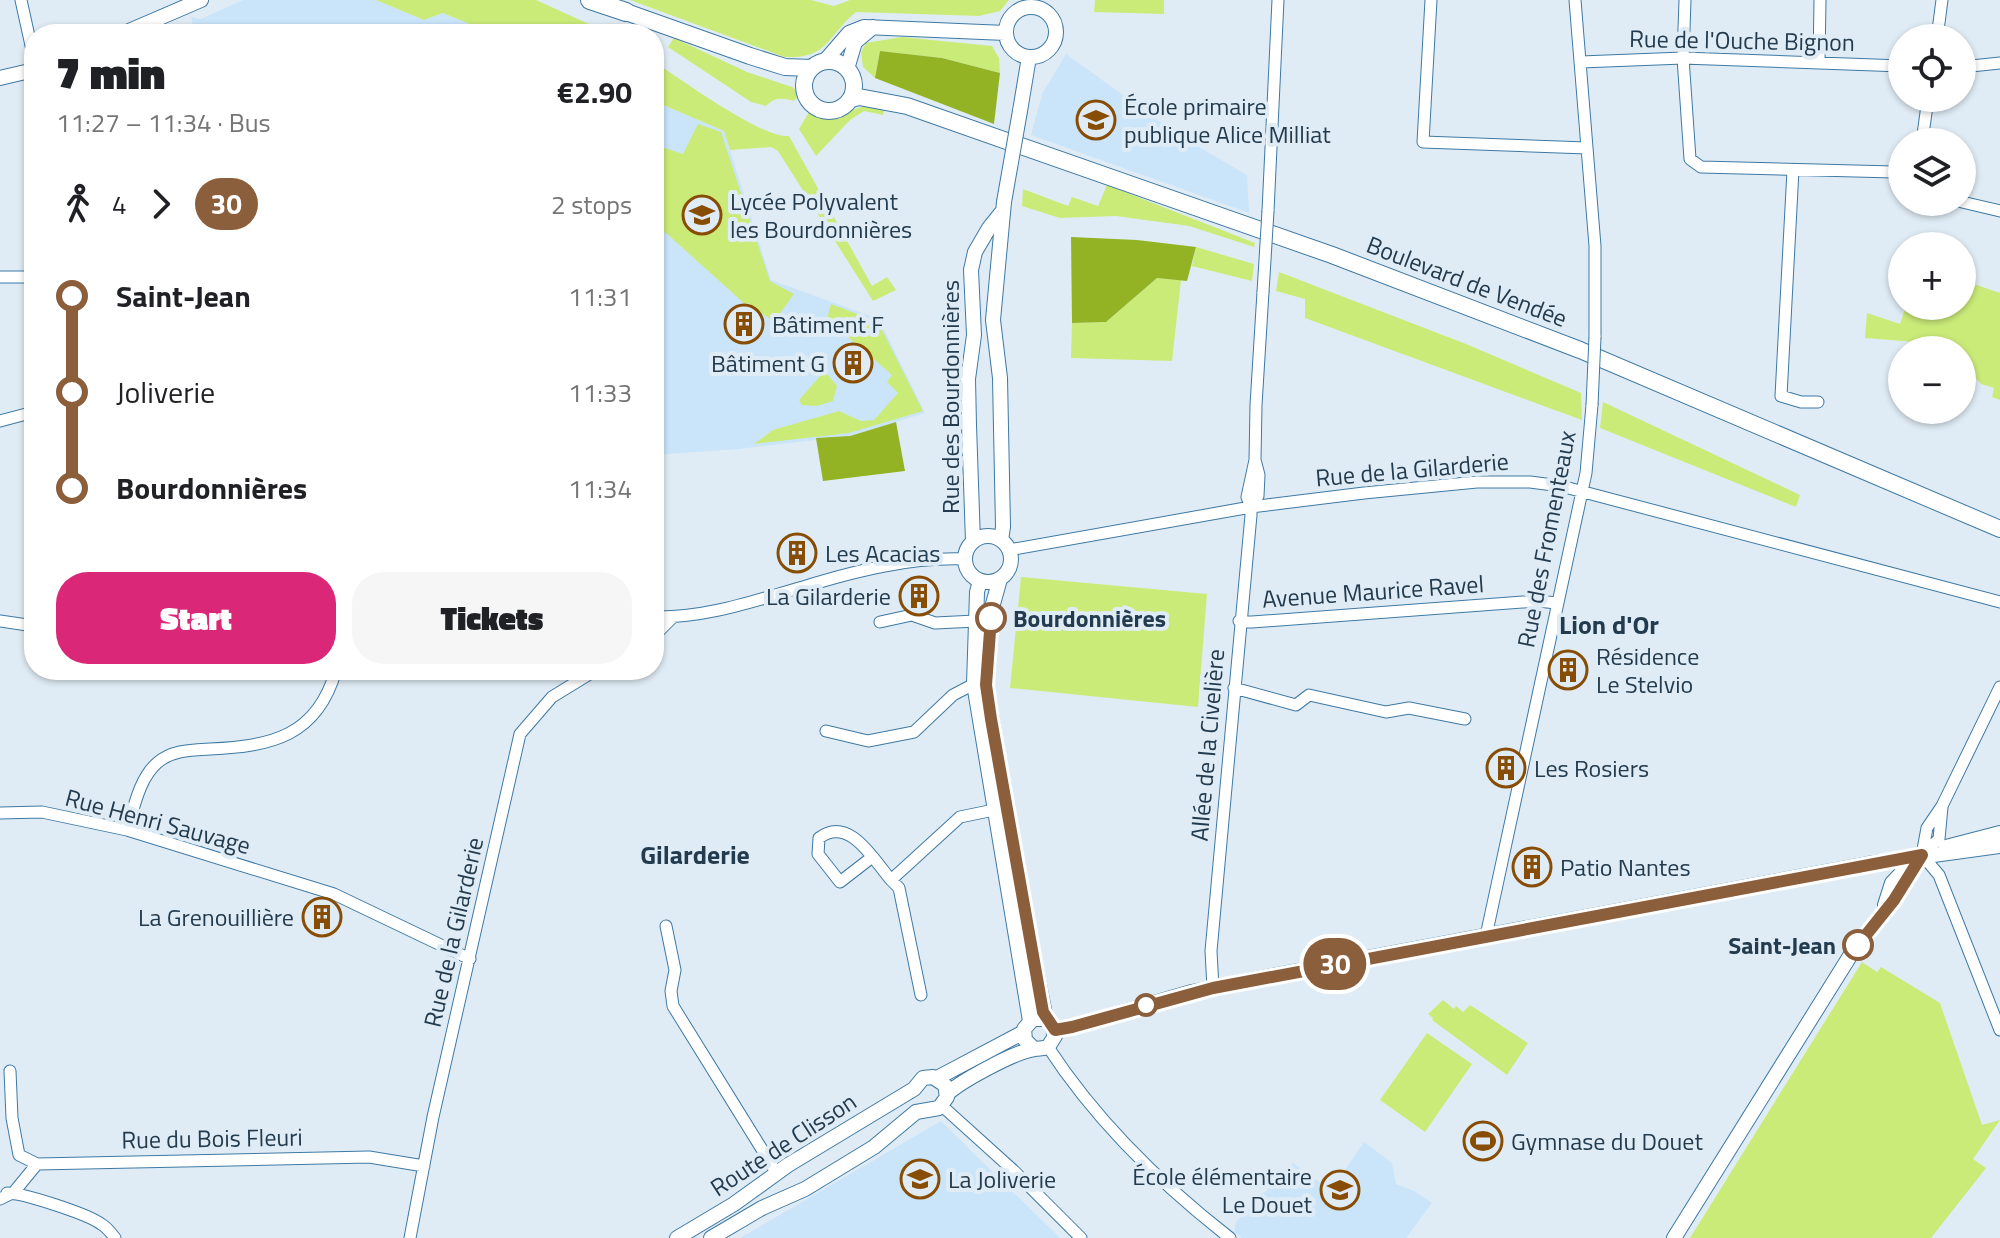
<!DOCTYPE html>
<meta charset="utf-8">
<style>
body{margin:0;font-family:"Titillium Web",sans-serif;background:#f6f6f6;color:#202124;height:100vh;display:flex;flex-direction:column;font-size:30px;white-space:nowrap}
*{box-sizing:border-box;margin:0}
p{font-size:26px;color:#757577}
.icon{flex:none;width:44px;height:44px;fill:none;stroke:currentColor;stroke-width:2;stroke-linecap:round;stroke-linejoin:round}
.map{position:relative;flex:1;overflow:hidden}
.sheet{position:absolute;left:24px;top:24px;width:640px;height:656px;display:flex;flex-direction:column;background:#fff;border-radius:32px;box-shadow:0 2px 6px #0004}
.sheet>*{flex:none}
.badge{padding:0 16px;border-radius:26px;font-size:28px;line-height:52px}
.controls{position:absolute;left:1888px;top:24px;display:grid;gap:16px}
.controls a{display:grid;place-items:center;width:88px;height:88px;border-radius:50%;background:#fff;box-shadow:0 2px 6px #0004;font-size:40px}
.map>.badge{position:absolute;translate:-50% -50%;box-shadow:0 0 0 4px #fff}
.legs{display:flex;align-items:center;gap:12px;height:88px;padding:0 32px;font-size:26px}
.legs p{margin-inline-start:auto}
.headline{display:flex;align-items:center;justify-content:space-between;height:136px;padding:0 32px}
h1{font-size:44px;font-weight:800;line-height:60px}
.action{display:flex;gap:16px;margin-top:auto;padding:16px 32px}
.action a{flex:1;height:92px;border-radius:32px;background:#db2777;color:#fff;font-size:32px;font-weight:800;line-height:92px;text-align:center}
.action a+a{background:#f6f6f6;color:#202124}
ul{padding:0 32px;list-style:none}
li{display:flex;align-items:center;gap:28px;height:96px;font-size:30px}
li i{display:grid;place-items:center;width:12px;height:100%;margin:0 10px;background:currentColor}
li i::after{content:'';width:20px;height:20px;margin:-10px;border:6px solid;border-radius:50%;background:#fff}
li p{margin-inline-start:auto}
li:first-child i{background:linear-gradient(#0000 50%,currentColor 0)}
li:last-child i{background:linear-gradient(currentColor 50%,#0000 0)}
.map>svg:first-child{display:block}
.built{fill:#cae5fa}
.green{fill:#cbeb79}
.forest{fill:#93b324}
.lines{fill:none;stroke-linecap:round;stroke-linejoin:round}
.minor-casing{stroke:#3e79a4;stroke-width:13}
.tertiary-casing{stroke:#3e79a4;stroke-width:16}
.secondary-casing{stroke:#3e79a4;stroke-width:16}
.primary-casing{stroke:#3e79a4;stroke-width:18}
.trunk-casing{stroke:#3e79a4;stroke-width:20}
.minor{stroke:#fff;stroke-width:11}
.tertiary{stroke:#fff;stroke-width:14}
.secondary{stroke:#fff;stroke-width:14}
.primary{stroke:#fff;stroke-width:16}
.trunk{stroke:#fff;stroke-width:18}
.minor-bridge-casing{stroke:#3e79a4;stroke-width:13;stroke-linecap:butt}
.tertiary-bridge-casing{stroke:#3e79a4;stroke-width:16;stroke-linecap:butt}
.minor-bridge{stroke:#fff;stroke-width:11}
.tertiary-bridge{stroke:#fff;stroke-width:14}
.line-1-casing{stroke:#fff;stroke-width:18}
.line-1{stroke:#8b5e3c;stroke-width:12}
.stop-1-dot{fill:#fff;stroke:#8b5e3c;stroke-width:4}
.labels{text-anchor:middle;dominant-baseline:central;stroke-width:8;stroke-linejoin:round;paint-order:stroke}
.street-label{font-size:24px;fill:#223b4e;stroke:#e0ecf5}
.poi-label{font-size:24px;fill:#223b4e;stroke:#e0ecf5;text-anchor:start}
.stop-label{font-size:24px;font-weight:bold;fill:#223b4e;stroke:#e0ecf5;text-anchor:start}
.neighbourhood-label{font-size:26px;font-weight:bold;fill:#223b4e;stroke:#e0ecf5}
</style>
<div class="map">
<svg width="2000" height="1238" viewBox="0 0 2000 1238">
<rect width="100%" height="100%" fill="#e0ecf5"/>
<path class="built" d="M243,0H376L424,20L443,13L494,34H195L191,17L201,19Z
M1066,54L1180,136L1247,175L1249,213L1031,135L1042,94Z
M654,101L724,131L771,280L879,319L925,413L850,436L739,449L654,455Z
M941,1121L1060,1238H740Z
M1364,1142L1392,1163L1396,1184L1414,1191L1432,1203L1406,1238H1242L1234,1232L1236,1222L1293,1163L1331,1190Z"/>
<path class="green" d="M376,0H536L611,34H494L443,13L424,20Z
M630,0H811L834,6L850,0H1009L1000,11L979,16L856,12C826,37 829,59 784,57Z
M1095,0H1164V14L1094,12Z
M902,37L992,46L999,58L1000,73L942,58L880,51L875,78L863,67L861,52L866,43Z
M674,38L747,72L792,87L797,91L798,97L794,101C781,98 776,97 766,106L751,102L668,47Z
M654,62C680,78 762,139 789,136L872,286L887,277L896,290L873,301L778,151L771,147L730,150L724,131L654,101Z
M864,106L885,108L883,115L864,111L850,120L816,156L799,129L809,112L832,117Z
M698,124L721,132L770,281L794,294L774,322L748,303L746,305L666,233L654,228V152L656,145L683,154Z
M1107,185L1255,243L1254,247L1189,226L1116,216L1060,218L1022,206L1023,189L1068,206L1072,197L1098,206Z
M1196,247L1254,264L1252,281L1192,266Z
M1279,272L1466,344L1581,393L1582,420L1305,318V299L1276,291Z
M1157,278L1181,280L1172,361L1071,358L1072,323L1106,322Z
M1962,280L2000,293V400L1992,397L1994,388L1981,384L1962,363V350H1916L1915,342L1865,338L1867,313L1900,324L1906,306H1962Z
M831,304L878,322L923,411L849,433L754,444L773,430L839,411L861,421L874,420L898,393L887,382L892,375L827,319Z
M827,374L837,386L833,401L817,406L802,405L799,400L821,375Z
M1603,402L1800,495L1796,507L1600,428Z
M1021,577L1207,594L1198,707L1010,688Z
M1862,962L1877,972L1881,967L1940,1003L1982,1125L2000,1120L1973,1159L1986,1168L1931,1238H1690Z
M1443,1000L1454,1009L1456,1006L1463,1012L1470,1005L1528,1043L1507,1075L1432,1020L1433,1018L1428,1014Z
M1427,1033L1472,1064L1425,1132L1380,1100Z"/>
<path class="forest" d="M880,51L942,58L1000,73L994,124L875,78Z
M1071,237L1137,240L1196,247L1187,281L1157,278L1106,322L1072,323Z
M896,422L905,471L823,481L816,438L850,436Z"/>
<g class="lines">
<defs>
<path id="minor" d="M21,0L34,59
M1431,0L1423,142L1587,148
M1575,0L1595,246V337
M1685,0L1683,58L1690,159L1701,167L1894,172L1902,175
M1937,38L1942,0
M1581,62L1683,58L1902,66
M1819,63L1820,0
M1962,67L2000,63
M1922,142L1928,98
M1793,170L1781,396L1801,402H1818
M1962,202L2000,211
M1268,211L1278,0
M0,277H34
M0,421L34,412
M1251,507L1258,496L1259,475L1255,460L1256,405L1263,292
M1009,550L1251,507L1364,493L1477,482H1530L1561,486L2000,602
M654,617C707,618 753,601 803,587C855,571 910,557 965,559
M0,621L34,626
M1239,621L1252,622L1537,601L1557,603
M880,622L912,615L935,623L976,621
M654,636L673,617
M1234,688L1296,705L1309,695L1386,712L1409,708L1465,719
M826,731L868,741L914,732L953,695L974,684
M0,813L42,812L127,830L334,894L470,959
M127,830C134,808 139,779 157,763C172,750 191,750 210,749C271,746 317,737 336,670
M1922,855L1939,875L2000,1030
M1922,855L1927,828L1942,806L2000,687
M1922,855L1939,839L1942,807
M871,858L840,882L818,854L819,838C849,815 873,859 891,880L960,817L994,810
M891,880L899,888L921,995
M666,926L675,970L671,991L673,1006L776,1172
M1486,936L1586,473L1592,405
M1213,988L1211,951L1251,515V507L1247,497L1255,460
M1048,1047C1095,1119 1162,1185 1230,1238
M10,1071L12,1118L19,1155L37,1164
M941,1105L1014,1171L1081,1238
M7,1193C23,1193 88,1214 101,1224C107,1227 111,1233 115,1238
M0,1199L14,1192L37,1164L369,1157L424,1166
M410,1238L433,1117L520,734L552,697L596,670"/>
<path id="tertiary" d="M1006 32a25 25 0 1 1 50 0a25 25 0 1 1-50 0Z
M824,62L849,33L864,27L1006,33
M847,69L855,42L873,27
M1020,111L1029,57
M965 559a23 23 0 1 1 46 0a23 23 0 1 1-46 0Z
M1001,540L1003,527L1000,378L993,320L1004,202
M973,542L969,425L968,379L974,335L971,270L975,252L989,228L1001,213
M1000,579L991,611L986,685L1023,906L1046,1019
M980,581L977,592L974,684L1030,1021
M1885,905L1892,883L1911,863
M1674,1238L1850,956L1894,900L1922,855"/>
<path id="secondary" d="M122,34L201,0
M0,78L34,70
M1946,847L2000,833
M1055,1030L1072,1027L1192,992L1282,974L1868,864L2000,846
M937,1078L1024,1032
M947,1094C961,1081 1016,1051 1035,1049C1039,1048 1043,1049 1048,1047L1055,1036L1052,1025L1046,1019H1033L1024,1029L1025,1040L1034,1049
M677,1238L734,1204L788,1165L914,1089L923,1078L933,1077L945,1085L947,1097L939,1108L916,1112L874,1147L805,1189L762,1208L711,1238"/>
<path id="primary" d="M626,12L750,56L785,67L812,68
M804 86a25 25 0 1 1 50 0a25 25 0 1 1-50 0Z
M851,99L859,97L907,106L1332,255L1580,350L2000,529"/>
<path id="trunk" d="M590,0L626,12"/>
</defs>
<use href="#minor" class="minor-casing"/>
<use href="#tertiary" class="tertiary-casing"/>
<use href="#secondary" class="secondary-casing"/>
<use href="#primary" class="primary-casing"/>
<use href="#trunk" class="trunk-casing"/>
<use href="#minor" class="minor"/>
<use href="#tertiary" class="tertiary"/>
<use href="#secondary" class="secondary"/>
<use href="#primary" class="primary"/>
<use href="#trunk" class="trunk"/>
<defs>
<path id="minor-bridge" d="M1263,292L1268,211
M1592,405L1595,337"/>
<path id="tertiary-bridge" d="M1004,202L1020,111"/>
</defs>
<use href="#minor-bridge" class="minor-bridge-casing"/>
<use href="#tertiary-bridge" class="tertiary-bridge-casing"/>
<use href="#minor-bridge" class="minor-bridge"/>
<use href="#tertiary-bridge" class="tertiary-bridge"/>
</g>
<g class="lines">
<defs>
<path id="line-1" d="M991,618L986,685L991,719L1043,1012L1055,1030L1072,1027L1213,988L1922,855L1894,900L1858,945"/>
</defs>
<use href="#line-1" class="line-1-casing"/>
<use href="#line-1" class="line-1"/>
</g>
<defs>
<symbol id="school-ring" viewBox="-11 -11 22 22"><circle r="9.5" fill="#e0ecf5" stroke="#884d05" stroke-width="1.5"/><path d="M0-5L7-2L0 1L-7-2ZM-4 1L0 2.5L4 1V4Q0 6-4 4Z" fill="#884d05"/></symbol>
<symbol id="building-ring" viewBox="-11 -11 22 22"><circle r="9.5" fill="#e0ecf5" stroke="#884d05" stroke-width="1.5"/><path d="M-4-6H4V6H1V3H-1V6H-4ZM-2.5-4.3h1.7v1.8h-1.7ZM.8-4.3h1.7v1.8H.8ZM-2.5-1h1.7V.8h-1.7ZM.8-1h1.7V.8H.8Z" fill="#884d05"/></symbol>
<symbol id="stadium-ring" viewBox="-11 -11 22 22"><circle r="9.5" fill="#e0ecf5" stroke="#884d05" stroke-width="1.5"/><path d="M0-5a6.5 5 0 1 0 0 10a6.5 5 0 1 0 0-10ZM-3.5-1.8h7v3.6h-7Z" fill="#884d05"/></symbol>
</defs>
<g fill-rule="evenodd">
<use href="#school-ring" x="1074" y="98" width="44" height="44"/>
<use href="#school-ring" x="680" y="193" width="44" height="44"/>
<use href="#building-ring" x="722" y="302" width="44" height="44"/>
<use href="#building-ring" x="831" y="341" width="44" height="44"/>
<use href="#building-ring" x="775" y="531" width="44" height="44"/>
<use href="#building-ring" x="897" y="574" width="44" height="44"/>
<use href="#building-ring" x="1546" y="648" width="44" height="44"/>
<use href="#building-ring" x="1484" y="746" width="44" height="44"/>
<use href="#building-ring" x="1510" y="845" width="44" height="44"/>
<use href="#building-ring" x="300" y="895" width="44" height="44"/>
<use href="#stadium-ring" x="1461" y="1119" width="44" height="44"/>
<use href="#school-ring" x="898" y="1157" width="44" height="44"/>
<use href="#school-ring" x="1318" y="1168" width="44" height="44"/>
</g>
<g class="stop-1-dot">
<circle cx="991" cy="618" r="14"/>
<circle cx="1858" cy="945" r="14"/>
<circle cx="1146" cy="1005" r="10"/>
</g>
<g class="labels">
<g class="street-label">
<text transform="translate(1742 40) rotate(1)">Rue de l'Ouche Bignon</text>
<text transform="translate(1467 281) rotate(21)">Boulevard de Vendée</text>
<text transform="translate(950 397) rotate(-90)">Rue des Bourdonnières</text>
<text transform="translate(1412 469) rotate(-5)">Rue de la Gilarderie</text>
<text transform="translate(1546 539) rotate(-79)">Rue des Fromenteaux</text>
<text transform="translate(1373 591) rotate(-4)">Avenue Maurice Ravel</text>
<text transform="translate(1207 745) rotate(-85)">Allée de la Civelière</text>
<text transform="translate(158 821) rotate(15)">Rue Henri Sauvage</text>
<text transform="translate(453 932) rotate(-77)">Rue de la Gilarderie</text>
<text transform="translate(212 1138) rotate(-1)">Rue du Bois Fleuri</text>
<text transform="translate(783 1144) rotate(-33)">Route de Clisson</text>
</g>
<g class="poi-label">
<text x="1124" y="106">École primaire<tspan x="1124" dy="28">publique Alice Milliat</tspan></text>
<text x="730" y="201">Lycée Polyvalent<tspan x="730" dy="28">les Bourdonnières</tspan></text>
<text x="772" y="324">Bâtiment F</text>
<text x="825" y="363" text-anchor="end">Bâtiment G</text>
<text x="825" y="553">Les Acacias</text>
<text x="891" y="596" text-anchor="end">La Gilarderie</text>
<text x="1596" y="656">Résidence<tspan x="1596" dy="28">Le Stelvio</tspan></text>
<text x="1534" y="768">Les Rosiers</text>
<text x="1560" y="867">Patio Nantes</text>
<text x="294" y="917" text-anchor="end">La Grenouillière</text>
<text x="1511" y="1141">Gymnase du Douet</text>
<text x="1312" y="1176" text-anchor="end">École élémentaire<tspan x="1312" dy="28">Le Douet</tspan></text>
<text x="948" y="1179">La Joliverie</text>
</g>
<g class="stop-label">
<text x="1013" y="618">Bourdonnières</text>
<text x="1836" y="945" text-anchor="end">Saint-Jean</text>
</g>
<g class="neighbourhood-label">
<text x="1609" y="624">Lion d'Or</text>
<text x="695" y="854">Gilarderie</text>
</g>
</g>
</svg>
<div class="controls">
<a><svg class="icon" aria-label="locate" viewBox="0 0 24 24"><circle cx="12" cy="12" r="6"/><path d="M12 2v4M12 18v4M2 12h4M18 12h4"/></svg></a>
<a><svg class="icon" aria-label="layers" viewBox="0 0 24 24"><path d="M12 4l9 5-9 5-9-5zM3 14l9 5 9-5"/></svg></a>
<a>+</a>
<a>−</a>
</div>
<b class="badge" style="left:1335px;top:964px;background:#8b5e3c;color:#fff">30</b>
<section class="sheet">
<div class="headline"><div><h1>7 min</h1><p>11:27 – 11:34 · Bus</p></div><b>€2.90</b></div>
<div class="legs"><svg class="icon" aria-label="walk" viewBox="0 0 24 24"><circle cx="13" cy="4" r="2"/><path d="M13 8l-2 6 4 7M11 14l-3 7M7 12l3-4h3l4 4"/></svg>4<svg class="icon" aria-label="forward" viewBox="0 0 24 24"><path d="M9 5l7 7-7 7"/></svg><b class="badge" style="background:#8b5e3c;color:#fff">30</b><p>2 stops</p></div>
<ul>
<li><i style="color:#8b5e3c"></i><b>Saint-Jean</b><p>11:31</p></li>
<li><i style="color:#8b5e3c"></i><span>Joliverie</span><p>11:33</p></li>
<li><i style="color:#8b5e3c"></i><b>Bourdonnières</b><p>11:34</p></li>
</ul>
<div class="action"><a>Start</a><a>Tickets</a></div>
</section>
</div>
